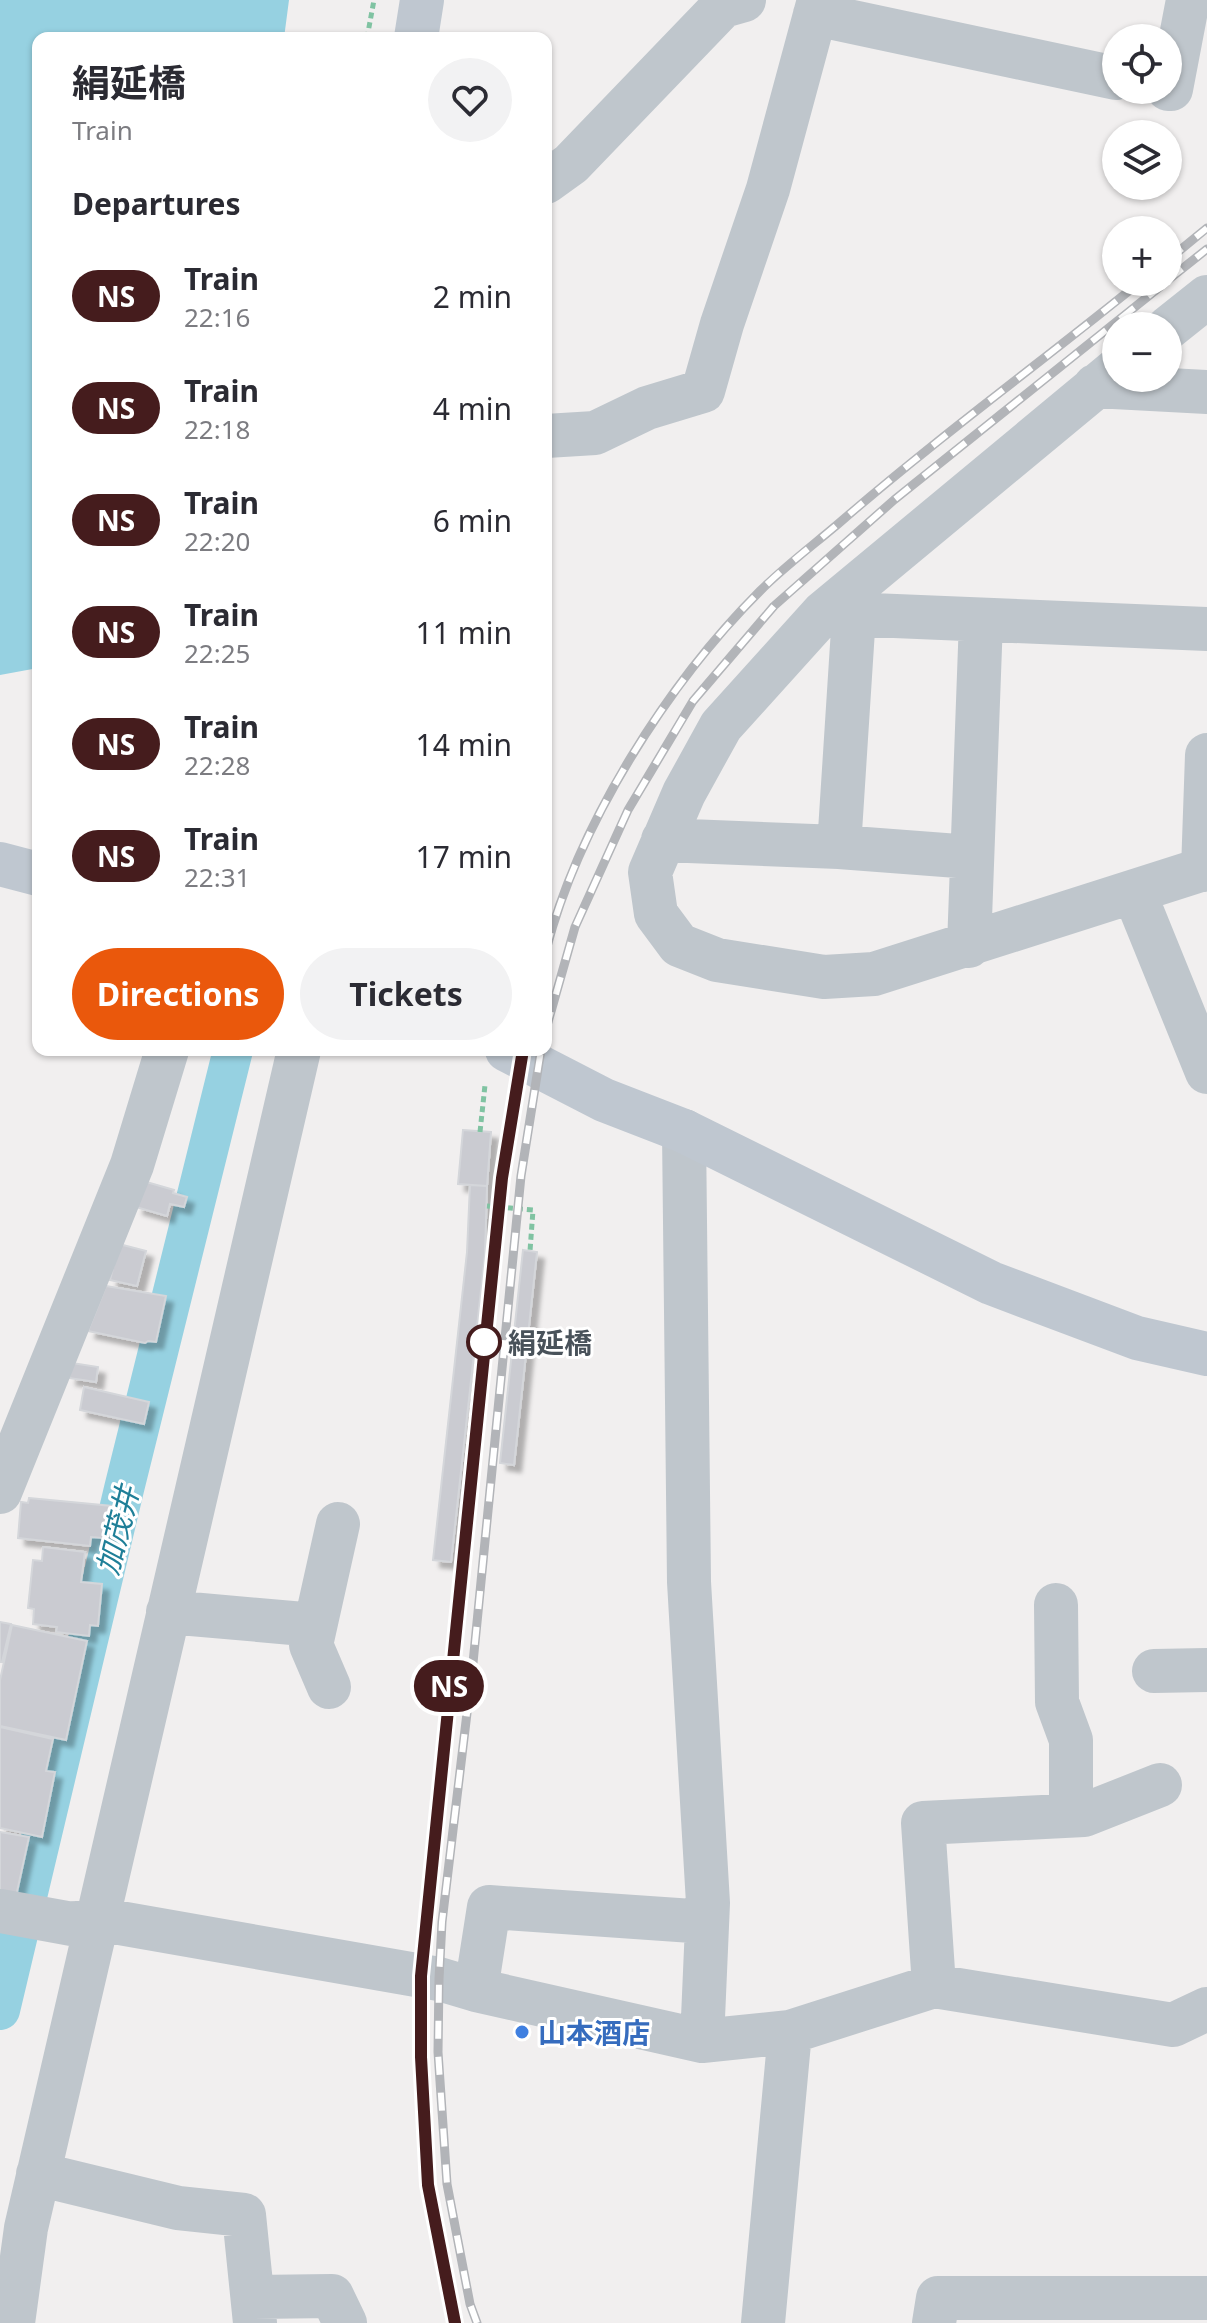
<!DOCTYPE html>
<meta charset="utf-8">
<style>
body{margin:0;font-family:"Noto Sans","Noto Sans JP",sans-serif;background:#f2f2f3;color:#2b2b33;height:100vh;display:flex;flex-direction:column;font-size:30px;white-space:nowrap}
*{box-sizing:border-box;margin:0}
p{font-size:26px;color:#7c7c81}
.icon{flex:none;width:44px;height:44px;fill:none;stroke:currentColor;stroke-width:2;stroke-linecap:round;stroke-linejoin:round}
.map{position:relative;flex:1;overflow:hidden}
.side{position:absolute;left:32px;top:32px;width:520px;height:1024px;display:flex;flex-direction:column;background:#fff;border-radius:16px;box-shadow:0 2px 6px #0004}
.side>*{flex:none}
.badge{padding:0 16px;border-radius:26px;font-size:28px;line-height:52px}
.tools{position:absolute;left:1102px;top:24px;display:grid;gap:16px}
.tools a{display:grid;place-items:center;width:80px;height:80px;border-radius:50%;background:#fff;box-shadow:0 2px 6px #0004;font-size:40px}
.map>.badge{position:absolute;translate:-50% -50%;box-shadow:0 0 0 4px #fff}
h2{padding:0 40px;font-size:30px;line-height:72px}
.round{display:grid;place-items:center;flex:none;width:84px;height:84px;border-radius:42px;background:#f2f2f3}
.overview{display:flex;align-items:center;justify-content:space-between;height:136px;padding:0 40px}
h1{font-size:38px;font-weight:700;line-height:60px}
.button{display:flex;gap:16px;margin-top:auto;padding:16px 40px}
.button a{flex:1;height:92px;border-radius:48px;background:#ea580c;color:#fff;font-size:32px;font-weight:700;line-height:92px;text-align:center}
.button a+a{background:#f2f2f3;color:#2b2b33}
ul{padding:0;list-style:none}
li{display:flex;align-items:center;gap:24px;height:112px;padding:0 40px}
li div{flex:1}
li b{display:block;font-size:30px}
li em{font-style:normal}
li .badge{min-width:88px;font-weight:700;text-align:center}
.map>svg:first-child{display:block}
.water{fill:#96d1e1}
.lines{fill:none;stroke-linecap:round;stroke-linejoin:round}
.canal{stroke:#96d1e1;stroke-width:40}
.building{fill:#cacbd1;stroke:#d4d6da;stroke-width:2;filter:url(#shadow)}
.path{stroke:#80c3a2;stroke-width:5;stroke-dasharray:6 4;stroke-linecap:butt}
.street{stroke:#bfc6cc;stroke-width:44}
.secondary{stroke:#bfc7d0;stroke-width:44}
.rail-casing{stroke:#b2b4b8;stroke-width:9}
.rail{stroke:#fff;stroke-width:6;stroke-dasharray:18;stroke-linecap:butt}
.line-casing{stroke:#fff;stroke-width:18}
.line{stroke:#451c1d;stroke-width:12}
.stop-dot{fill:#fff;stroke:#451c1d;stroke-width:4}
.shop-dot{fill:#3f7fe0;stroke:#fff;stroke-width:3}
.labels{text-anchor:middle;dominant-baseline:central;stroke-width:6;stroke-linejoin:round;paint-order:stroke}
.stop-label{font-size:28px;font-weight:bold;fill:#49525a;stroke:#fff;text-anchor:start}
.shop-label{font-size:28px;font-weight:bold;fill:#366cbe;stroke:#fff;text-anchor:start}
.water-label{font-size:30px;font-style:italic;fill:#1f7f98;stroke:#fff}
</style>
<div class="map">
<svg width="1207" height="2323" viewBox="0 0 1207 2323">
<defs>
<filter id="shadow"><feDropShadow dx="7" dy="7" stdDeviation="2" flood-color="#0004"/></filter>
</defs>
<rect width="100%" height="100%" fill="#f1efef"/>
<path class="water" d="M0,0H289L284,38H38V668L0,675Z"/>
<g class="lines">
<path class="canal" d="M0,2010L124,1489L233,1050"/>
</g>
<path class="building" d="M463,1130L491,1132L487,1186L458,1184Z
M143,1181L174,1190L173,1193L187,1197L184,1207L170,1204L167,1216L136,1207Z
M470,1185L487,1186L485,1254L451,1562L433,1560L467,1252Z
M119,1244L146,1251L137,1286L110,1280Z
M523,1250L537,1252L514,1465L500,1463Z
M106,1286L166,1296L156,1342L148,1341L145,1343L88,1331Z
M72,1363L98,1367L96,1382L69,1378Z
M84,1387L149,1402L144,1424L80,1410Z
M29,1498L112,1506L108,1535L103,1534V1538L91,1537L90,1546L18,1538L21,1502L28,1503Z
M43,1547L85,1552L81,1582L102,1584L98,1626L90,1625L89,1636L56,1632L57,1627L33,1624L34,1609L28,1608L33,1560L42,1561Z
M0,1622L11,1624L2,1662H0Z
M12,1625L87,1641L66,1740L0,1726V1680Z
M0,1727L53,1739L46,1771L55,1772L42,1837L0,1828Z
M0,1832L29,1837L15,1901L0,1898Z"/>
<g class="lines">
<path class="path" d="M367,38L374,0
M480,1132L485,1085
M487,1206L533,1210L530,1251"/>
<path class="street" d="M815,14L1116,78
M1168,89H1171L1188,0
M546,182L571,164L723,6L744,0
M1168,328L1207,297
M1116,370L823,613L721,726L684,793L650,872L656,914L679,945L717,960L824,977L874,974L1207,868
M1095,386L1207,392
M546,436L595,433L647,408L703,391L722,324L768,189L819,0
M823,613L1207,629
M663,840L839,847L971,857
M839,847L854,614
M1203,870L1207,755
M1134,892L1207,1072
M969,946L981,620
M0,1492L132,1165L167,1050
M1056,1605L1057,1702L1071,1740V1815
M168,1612L315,1625
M1154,1671L1207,1670
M329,1687L311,1645L338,1524
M1160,1785L1084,1815L923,1823L934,1986L1173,2025L1207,2009
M0,1911L72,1924L97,1919L439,1979L476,1990L702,2041L708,1903L689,1582L684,1131
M476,1990L489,1907L707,1922
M790,2032L934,1986
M702,2041L790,2032L763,2323
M38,2174L178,2208L244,2215L255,2323
M253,2297L332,2296L345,2323
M13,2323L26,2228L299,1050
M934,2323L938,2298H1207"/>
<path class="secondary" d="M416,38L422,0
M0,864L38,874
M507,1050L604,1100L684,1131L991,1283L1137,1338L1207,1354"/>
<defs>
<path id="rail" d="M1168,260L1207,228
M1168,280L1207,249
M546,950C579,823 668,683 760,591C784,567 812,546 838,524C936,439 1040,363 1140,282
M546,1029L575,927L628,810L693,701L774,606L894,500L1166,282
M455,2323L428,2185L421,2057V1976L502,1178L523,1050
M477,2323L470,2304L447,2184L438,2052L439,1979L442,1922L473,1663L521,1176L541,1050"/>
</defs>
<use href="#rail" class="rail-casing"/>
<use href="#rail" class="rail"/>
</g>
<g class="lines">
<defs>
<path id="line" d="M455,2323L428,2185L421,2057V1976L502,1178L523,1050"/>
</defs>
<use href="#line" class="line-casing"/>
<use href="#line" class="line"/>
</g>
<circle class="stop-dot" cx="484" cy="1342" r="16"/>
<circle class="shop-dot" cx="522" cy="2032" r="8"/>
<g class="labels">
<g class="stop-label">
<text x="508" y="1342">絹延橋</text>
</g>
<g class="shop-label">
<text x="538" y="2032">山本酒店</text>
</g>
<g class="water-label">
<text transform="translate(117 1530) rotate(-76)">加茂井</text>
</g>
</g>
</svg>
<div class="tools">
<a><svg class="icon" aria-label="locate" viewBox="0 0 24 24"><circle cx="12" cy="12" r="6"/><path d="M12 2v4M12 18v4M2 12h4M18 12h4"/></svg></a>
<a><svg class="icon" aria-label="layers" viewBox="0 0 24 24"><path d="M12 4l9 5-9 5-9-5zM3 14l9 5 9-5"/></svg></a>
<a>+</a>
<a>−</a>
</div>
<b class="badge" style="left:449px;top:1686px;background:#451c1d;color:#fff">NS</b>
<section class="side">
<div class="overview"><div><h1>絹延橋</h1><p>Train</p></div><a class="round"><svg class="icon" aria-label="heart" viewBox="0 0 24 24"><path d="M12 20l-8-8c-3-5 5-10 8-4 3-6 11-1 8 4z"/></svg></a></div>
<h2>Departures</h2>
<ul>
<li><span class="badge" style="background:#451c1d;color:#fff">NS</span><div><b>Train</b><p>22:16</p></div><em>2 min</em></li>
<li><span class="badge" style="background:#451c1d;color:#fff">NS</span><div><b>Train</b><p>22:18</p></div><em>4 min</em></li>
<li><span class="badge" style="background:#451c1d;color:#fff">NS</span><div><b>Train</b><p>22:20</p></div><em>6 min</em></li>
<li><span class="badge" style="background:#451c1d;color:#fff">NS</span><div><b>Train</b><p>22:25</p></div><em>11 min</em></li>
<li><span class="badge" style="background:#451c1d;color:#fff">NS</span><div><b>Train</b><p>22:28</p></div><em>14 min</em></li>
<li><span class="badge" style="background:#451c1d;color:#fff">NS</span><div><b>Train</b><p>22:31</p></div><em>17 min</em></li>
</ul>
<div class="button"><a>Directions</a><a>Tickets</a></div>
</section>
</div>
